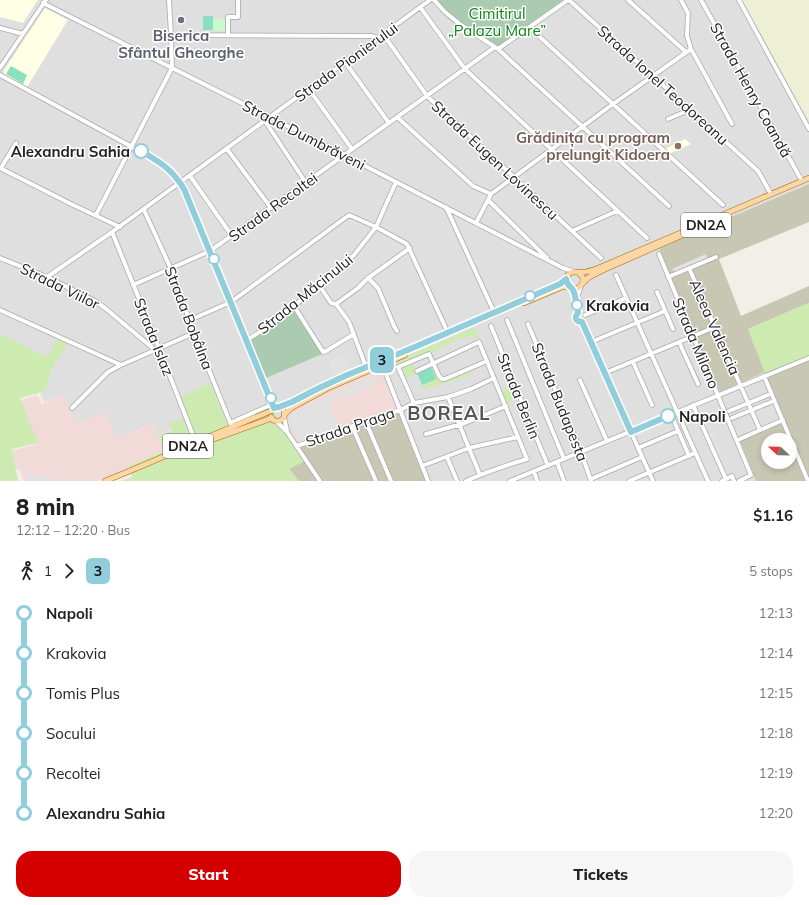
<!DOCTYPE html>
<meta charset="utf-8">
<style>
body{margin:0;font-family:Mulish,sans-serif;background:#f6f6f6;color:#222;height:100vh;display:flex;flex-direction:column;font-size:15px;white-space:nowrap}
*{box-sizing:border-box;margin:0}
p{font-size:13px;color:#767676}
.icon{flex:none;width:22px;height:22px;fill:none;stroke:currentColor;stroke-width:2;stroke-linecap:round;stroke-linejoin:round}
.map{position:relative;height:481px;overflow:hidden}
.side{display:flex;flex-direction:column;background:#fff;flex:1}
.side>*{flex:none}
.badge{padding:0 8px;border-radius:6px;font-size:14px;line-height:26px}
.needle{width:26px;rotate:292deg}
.fabs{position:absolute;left:761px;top:433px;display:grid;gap:8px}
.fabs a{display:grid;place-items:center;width:36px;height:36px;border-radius:50%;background:#fff;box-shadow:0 2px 6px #0003;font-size:20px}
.map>.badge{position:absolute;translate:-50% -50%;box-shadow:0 0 0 2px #fff}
.legs{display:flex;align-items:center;gap:6px;height:44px;padding:0 16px;font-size:13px}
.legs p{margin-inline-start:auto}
.headline{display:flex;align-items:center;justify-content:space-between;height:68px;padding:0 16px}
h1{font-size:22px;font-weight:800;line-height:30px}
.cta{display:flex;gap:8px;margin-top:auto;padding:8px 16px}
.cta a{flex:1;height:46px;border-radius:16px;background:#d40000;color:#fff;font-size:16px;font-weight:800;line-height:46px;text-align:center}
.cta a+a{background:#f6f6f6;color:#222}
ul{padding:0 16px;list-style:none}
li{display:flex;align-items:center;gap:14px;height:40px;font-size:15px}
li i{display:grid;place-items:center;width:6px;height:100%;margin:0 5px;background:currentColor}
li i::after{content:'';width:10px;height:10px;margin:-5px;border:3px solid;border-radius:50%;background:#fff}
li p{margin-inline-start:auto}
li:first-child i{background:linear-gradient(#0000 50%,currentColor 0)}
li:last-child i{background:linear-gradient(currentColor 50%,#0000 0)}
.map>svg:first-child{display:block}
.residential{fill:#e0dfdf;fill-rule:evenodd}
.commercial{fill:#f2dad9}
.education{fill:#ffffe5}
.construction{fill:#c7c7b4;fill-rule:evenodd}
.farmland{fill:#eef0d5}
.grass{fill:#cdebb0}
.cemetery{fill:#aacbaf}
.park{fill:#c8facc}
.pitch{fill:#88e0be}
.parking{fill:#e2e2e2}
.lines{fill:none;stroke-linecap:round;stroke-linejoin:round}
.minor-casing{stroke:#a9a9a9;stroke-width:5.5}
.major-casing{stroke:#a06b00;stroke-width:6}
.minor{stroke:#fff;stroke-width:4}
.major{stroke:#fcd6a4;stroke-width:5}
.line-1-casing{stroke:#fff;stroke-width:9}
.line-1{stroke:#92cddc;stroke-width:6}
.worship-dot{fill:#6b7280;stroke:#fff;stroke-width:1.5}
.education-dot{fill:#8d6e63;stroke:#fff;stroke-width:1.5}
.stop-1-dot{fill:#fff;stroke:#92cddc;stroke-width:2}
.labels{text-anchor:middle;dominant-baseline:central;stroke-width:3;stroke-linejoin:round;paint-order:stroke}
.shield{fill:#fff;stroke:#646464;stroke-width:1}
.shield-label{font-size:14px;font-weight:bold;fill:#222}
.park-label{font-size:15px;fill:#0c8416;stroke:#fff}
.worship-label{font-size:15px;font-weight:bold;fill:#5b616d;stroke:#fff}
.street-label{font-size:15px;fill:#222;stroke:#fff}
.education-label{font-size:15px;font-weight:bold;fill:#785e54;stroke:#fff;text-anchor:end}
.stop-label{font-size:15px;font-weight:bold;fill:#222;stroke:#fff;text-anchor:start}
.district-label{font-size:19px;font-weight:bold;letter-spacing:1px;fill:#555;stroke:#fff}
</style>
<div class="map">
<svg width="809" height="481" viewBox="0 0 809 481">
<rect width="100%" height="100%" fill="#f2efe9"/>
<path class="residential" d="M0,0H742L809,121V184L693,233L659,249L720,392L809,359V481H426L296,448L271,407L228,426L187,416L170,423L172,430L158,436L152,424L117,438L76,424L64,394L44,402L40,392L45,391L52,369L67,343L48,358L0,334ZM768,440H790V462H768Z"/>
<path class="commercial" d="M382,366L399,411L301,446L287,414Z
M64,394L76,423L105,412L117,438L152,424L165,450L129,466L130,469L97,481H24L19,469L16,470L12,451L37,444L19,401L37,395L42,404Z"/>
<path class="education" d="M0,0H38L23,23L0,17Z
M45,8L68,20L27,87L5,75L4,74V70Z
M685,139L691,144L671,153L665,149Z"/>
<path class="construction" d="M809,184V222L719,259L741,316L809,286V303L748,329L765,372L720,392L659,249L693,233Z
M809,359V481H756L740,440L785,421L766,375ZM768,440H790V462H768Z
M399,411L426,481H299L289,469L305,460L296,448Z"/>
<path class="farmland" d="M742,0H809V121Z"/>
<path class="grass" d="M809,303V359L766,375L748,329Z
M475,327L479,338L476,339L475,337L472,335L457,340L433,352L431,351L397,365L396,364L392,366V368L387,370L386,367V365Z
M0,334L48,357L57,339L68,343L52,369L45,391L20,398L38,443L12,449L18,481H0Z
M412,362L416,372L433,365L437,379L457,376L459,377L473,371L474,373L466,377L460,379L424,389L422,385L436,379L424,370L406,378L402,367Z
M210,383L228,426L271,407L305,461L289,469L299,481H121L132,477L129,466L165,450L158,436L172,431L169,423L187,416L180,397Z
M512,387L517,399L506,403L501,392Z"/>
<path class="cemetery" d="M436,0H563L498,47C475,33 454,20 436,0Z
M293,310L322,354L266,378L250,341Z"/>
<path class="park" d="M213,19H225V31L213,30Z"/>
<path class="pitch" d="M203,16H213V30H203Z
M11,66L27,75L23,84L6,74Z
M431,367L436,379L422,385L417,373Z"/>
<path class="parking" d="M706,254L707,258L674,272L672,269Z
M345,355L350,369L334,376L329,362Z
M376,375L379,380L373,383L374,386L345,398L343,396L328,403L338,427L300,442L288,416Z
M712,432L721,453L716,455L707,434Z
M32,470L36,479L48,475L50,481H30L26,473Z"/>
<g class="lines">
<defs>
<path id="minor" d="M434,0L445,12L461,25L498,49L669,206
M569,0L758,171L771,194
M628,0L686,52
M681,0L688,13L687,36L691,49L732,124
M701,0L802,181
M739,0L809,129
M43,3L345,155L371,169L563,268L575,272
M420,7L465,69L647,238
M529,27L723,205
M0,28L23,34
M383,34L427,96L601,258
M171,35L372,36L377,38
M228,35V17H238V0
M498,49L568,0
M345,62L389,123
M0,68L46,0
M0,75L156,160C168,169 176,176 185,189L275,408
M308,88L352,149
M397,117L473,186L491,194
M668,119L689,110
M265,121L306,183
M227,149L271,208
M0,168L71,204L120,227
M1,168L16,143
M190,176L232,236
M488,200L547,258
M446,207L494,312
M144,210L171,269L194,333L232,427
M96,215L172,68L171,35L169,0
M476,223L491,194L613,104L691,49
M572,231L617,211
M112,232L159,348L196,443
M659,254L751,475L739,481
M0,258L47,277L95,301L105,308L155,350
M689,268L760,430
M616,275L708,481
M47,277L112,232L430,0
M668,277L716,257
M368,278L378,288L394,326L397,331
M133,285L210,251L495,47
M319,285L331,303L336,304L349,322L366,367
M657,292L673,329
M336,304L358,288L368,278L410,248
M294,306L323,352L326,351L354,334
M0,310L121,365
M578,313L576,300L581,286
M578,313L576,317C576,321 578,323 582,322
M585,315L626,298
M190,320L231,302L349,215L376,227L407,244L448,333
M507,320L564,459
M582,322L631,432L653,481
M528,324L581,452L591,481
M491,326L548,466
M247,340L272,324L294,306L354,255L376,227L396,182
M591,342L665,311
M679,342L698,384
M633,362L652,405
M382,364L428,481
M417,371L479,342L527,459C507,465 486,472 466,481
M605,373L715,327
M764,376L808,481
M580,380L607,441
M448,397L480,475
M414,403L398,367L429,354L439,376L442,379H445L487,361
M693,405L726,479
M72,408L108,372L121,365L194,333
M729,411L768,395
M671,414L689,456
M284,417L287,431
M732,418L771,402
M276,421L287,432L320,481
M366,422L391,481
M230,423L273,404
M352,426L376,481
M426,434L465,423L506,406
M740,439L783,420
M297,446L400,410L414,403L448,397L471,389L494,378
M638,448L678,431
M447,457L457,481
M557,462L564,481
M422,466L469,448L518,437
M534,471L537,481
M591,479L642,457
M510,481L809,358
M629,481L695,453
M722,481L732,476L734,481"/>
<path id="major" d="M579,273L583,278C584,291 567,293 566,281C566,278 567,275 570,273C573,271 580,273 585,272C593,271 601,267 608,264L809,178
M583,283L589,277L603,270L687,233
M524,303L562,287H570
M285,414L291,408L328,388L405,355
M271,417L273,420C280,423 286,419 284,412
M200,444L272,418
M105,481C161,459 215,433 271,411L275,408L279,407L291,402L317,389L345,376L410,349L560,284L566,279"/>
</defs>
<use href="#minor" class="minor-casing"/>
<use href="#major" class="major-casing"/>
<use href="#minor" class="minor"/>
<use href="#major" class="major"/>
</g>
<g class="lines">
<defs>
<path id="line-1" d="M141,151C161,163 172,169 184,189L274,408L279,407L292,402L317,389L345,376L410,349L560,284L566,279C567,286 570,285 573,290C576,297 577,306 578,313C575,316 575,319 578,321L582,322L631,432L668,416"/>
</defs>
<use href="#line-1" class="line-1-casing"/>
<use href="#line-1" class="line-1"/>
</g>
<circle class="worship-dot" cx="181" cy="20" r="4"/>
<circle class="education-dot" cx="678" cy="146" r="4"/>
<g class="stop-1-dot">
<circle cx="141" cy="151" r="7"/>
<circle cx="214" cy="259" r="5"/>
<circle cx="530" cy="296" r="5"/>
<circle cx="577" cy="305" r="5"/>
<circle cx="271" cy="398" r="5"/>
<circle cx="668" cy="416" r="7"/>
</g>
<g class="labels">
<g class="shield">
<rect x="681" y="213" width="50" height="24" rx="3"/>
<rect x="163" y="434" width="50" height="24" rx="3"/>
</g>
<g class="shield-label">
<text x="706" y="225">DN2A</text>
<text x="188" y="446">DN2A</text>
</g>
<g class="park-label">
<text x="497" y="13">Cimitirul<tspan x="497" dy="17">„Palazu Mare”</tspan></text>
</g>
<g class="worship-label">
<text x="181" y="35">Biserica<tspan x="181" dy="17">Sfântul Gheorghe</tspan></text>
</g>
<g class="street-label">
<text transform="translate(346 62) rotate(-36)">Strada Pionierului</text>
<text transform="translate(663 85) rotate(42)">Strada Ionel Teodoreanu</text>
<text transform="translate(751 90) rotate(61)">Strada Henry Coandă</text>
<text transform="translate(304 135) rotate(27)">Strada Dumbrăveni</text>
<text transform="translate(495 160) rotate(43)">Strada Eugen Lovinescu</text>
<text transform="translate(273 207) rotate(-36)">Strada Recoltei</text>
<text transform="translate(60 286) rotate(26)">Strada Viilor</text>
<text transform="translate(305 294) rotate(-39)">Strada Măcinului</text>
<text transform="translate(189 318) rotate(69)">Strada Bobâlna</text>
<text transform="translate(715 327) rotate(66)">Aleea Valencia</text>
<text transform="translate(154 337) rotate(68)">Strada Islaz</text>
<text transform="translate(696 343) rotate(67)">Strada Milano</text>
<text transform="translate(519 396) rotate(68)">Strada Berlin</text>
<text transform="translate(560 402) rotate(68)">Strada Budapesta</text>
<text transform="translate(350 427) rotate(-19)">Strada Praga</text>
</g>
<g class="education-label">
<text x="670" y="137">Grădinița cu program<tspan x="670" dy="17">prelungit Kidoera</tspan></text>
</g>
<g class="stop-label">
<text x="130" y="151" text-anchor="end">Alexandru Sahia</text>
<text x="586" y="305">Krakovia</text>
<text x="679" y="416">Napoli</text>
</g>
<g class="district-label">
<text x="449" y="413">BOREAL</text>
</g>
</g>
</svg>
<div class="fabs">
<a><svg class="needle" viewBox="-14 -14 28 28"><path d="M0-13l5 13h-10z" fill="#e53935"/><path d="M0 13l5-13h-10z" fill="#767676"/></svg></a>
</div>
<b class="badge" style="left:382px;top:360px;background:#92cddc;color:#111">3</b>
</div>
<section class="side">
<div class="headline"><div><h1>8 min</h1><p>12:12 – 12:20 · Bus</p></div><b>$1.16</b></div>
<div class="legs"><svg class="icon" aria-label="walk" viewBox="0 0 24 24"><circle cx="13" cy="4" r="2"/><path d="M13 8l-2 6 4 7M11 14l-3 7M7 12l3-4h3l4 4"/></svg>1<svg class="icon" aria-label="forward" viewBox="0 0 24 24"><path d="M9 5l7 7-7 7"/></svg><b class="badge" style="background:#92cddc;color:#111">3</b><p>5 stops</p></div>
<ul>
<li><i style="color:#92cddc"></i><b>Napoli</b><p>12:13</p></li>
<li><i style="color:#92cddc"></i><span>Krakovia</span><p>12:14</p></li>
<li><i style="color:#92cddc"></i><span>Tomis Plus</span><p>12:15</p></li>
<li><i style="color:#92cddc"></i><span>Socului</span><p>12:18</p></li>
<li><i style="color:#92cddc"></i><span>Recoltei</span><p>12:19</p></li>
<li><i style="color:#92cddc"></i><b>Alexandru Sahia</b><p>12:20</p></li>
</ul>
<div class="cta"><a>Start</a><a>Tickets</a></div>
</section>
